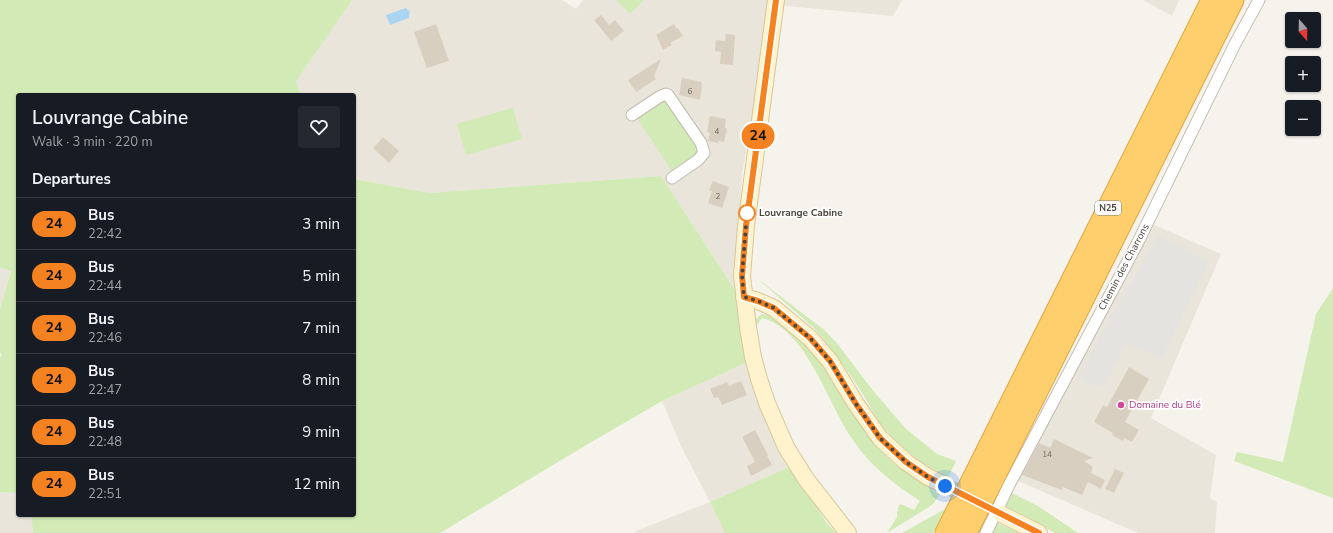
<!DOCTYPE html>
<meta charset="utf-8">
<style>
body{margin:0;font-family:"Nunito Sans",sans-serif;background:#242831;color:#f1f3f6;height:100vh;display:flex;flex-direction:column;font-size:15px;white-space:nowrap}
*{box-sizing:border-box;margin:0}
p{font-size:13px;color:#9ea1a6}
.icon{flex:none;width:22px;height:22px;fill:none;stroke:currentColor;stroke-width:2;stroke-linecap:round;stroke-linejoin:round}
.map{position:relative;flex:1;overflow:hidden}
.details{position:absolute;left:16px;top:93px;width:340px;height:424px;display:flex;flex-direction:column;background:#171b24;border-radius:4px;box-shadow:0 1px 3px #0004}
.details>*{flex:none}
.badge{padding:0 8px;border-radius:13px;font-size:14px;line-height:26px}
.needle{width:26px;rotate:160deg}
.tools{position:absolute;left:1285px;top:12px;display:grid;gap:8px}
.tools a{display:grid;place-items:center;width:36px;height:36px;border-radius:4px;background:#171b24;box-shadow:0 1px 3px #0004;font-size:20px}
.you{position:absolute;width:20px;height:20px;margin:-10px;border:3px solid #fff;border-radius:50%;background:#1a73e8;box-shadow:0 0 0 6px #1a73e833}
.map>.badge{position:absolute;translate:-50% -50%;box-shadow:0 0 0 2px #fff}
h2{padding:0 16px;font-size:15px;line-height:36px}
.round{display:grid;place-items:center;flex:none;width:42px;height:42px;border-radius:4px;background:#242831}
.headline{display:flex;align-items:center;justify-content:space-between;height:68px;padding:0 16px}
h1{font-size:19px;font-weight:600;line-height:30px}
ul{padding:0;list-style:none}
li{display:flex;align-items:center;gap:12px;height:52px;padding:0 16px;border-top:1px solid #363941}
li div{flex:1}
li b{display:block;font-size:15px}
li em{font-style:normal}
li .badge{min-width:44px;font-weight:700;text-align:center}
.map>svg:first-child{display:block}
.residential{fill:#eae5da}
.green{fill:#d2eab5}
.parking{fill:#e5e3e0}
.water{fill:#a9d4f2}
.building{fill:#d8cfc1}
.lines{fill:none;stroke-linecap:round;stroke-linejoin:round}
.secondary-tunnel{stroke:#d4d0c8;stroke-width:16;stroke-dasharray:16 8;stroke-linecap:butt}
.street-casing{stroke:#c2bbae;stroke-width:13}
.secondary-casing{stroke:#d6c79b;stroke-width:18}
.highway-casing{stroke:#e0a43c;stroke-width:23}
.street{stroke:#fff;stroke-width:11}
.secondary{stroke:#fff3cd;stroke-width:16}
.highway{stroke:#ffcf6e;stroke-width:21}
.line-casing{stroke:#fff;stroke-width:9}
.line{stroke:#f58220;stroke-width:6}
.walk{stroke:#4b4439;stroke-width:4;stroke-dasharray:0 7.2}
.stop-dot{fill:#fff;stroke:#f58220;stroke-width:2}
.hotel-dot{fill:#d1479c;stroke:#fff;stroke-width:1.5}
.labels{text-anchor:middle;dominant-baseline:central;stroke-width:3.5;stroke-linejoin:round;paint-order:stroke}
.number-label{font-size:8px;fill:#6e675b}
.shield{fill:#fff;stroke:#817c74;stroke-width:1}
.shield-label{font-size:9px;font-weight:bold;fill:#4b4439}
.stop-label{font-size:10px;font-weight:bold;fill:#4b4439;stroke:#fff;text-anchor:start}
.street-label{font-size:10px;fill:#4b4439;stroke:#fff}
.hotel-label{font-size:10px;fill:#b23c85;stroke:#fff;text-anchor:start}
</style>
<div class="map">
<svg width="1333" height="533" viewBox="0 0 1333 533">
<rect width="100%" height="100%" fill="#f6f3ec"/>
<path class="residential" d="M352,0H562L576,9L583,0H616L630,14L644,0H902L893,16L786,6L773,1L742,174L737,257V293L661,176L430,193L354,179V95H301L295,81Z
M1143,0H1179L1172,16Z
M1150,223L1221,254L1151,418L1216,455L1210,498L1217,502L1215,533H1138L1018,481L1037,437Z
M0,267L11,270L0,309Z
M750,361L791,466L710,502L725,533H634L638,530L710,502L681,446L662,401Z
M0,492L18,493V515H31L33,533H0Z"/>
<path class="green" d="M0,0H352L296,81L301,95H18V493L0,492V358L2,354L0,353V309L11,271L0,267Z
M616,0H644L630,14Z
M664,99L698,145L699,155L675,172L672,171L639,121L638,117Z
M513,108L522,139L466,155L457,124Z
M661,176L737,293L750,361L662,401L588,444L440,533H33L31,515H354V179L430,193Z
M758,279L823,329L836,342L871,388L905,428L937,454L956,461L948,478C930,467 911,456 896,441C880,426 870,406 859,388C845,368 832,348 815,329Z
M1333,288V498L1234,461L1237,452L1283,462L1316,314Z
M763,314L771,316L777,318L776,321C788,330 800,339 810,350C837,380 852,417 878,448C895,467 917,480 938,493H941L932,505L887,533L897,517V513L899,505L901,504L914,510L920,501C895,485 870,466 853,440C828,405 807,329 762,318L754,329C755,322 755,317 763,314Z
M791,466L826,522L836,533H725L710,502Z
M1012,493L1038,506L1078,533H1055L1029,518L1005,506Z
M945,509L933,533H902Z
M998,521L999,524L1020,533H992Z"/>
<path class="parking" d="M1158,236L1209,262L1162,358L1127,343L1104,385L1097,387L1085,382L1078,377L1103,330Z"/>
<path class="water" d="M406,8L410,12L409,15V18L390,25L386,15Z"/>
<path class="building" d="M601,15L609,25L615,20L624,31L611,41L594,20Z
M436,24L449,61L427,68L414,32Z
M674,24L677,29L678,28L683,36L670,43L672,45L663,50L656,35Z
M726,34L735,35L733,65L720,64L721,52L715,51L716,40L725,41Z
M661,59L654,76L656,79L636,92L628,80Z
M682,78L702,82L701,87H702L700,100L679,95Z
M710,116L726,119L725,128L727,129L724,142L719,141L718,143L708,141L710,133L707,132Z
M383,137L399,151L389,163L373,148Z
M713,181L729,187L722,208L708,203L712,191L709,190Z
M1129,367L1149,379L1125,422L1139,430L1132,442L1124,438L1123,441L1112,435L1113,433L1094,422L1103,405L1107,407Z
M741,381L747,395L722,405L718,397L714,398L710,389L727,382L729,386Z
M755,430L768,455L767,456L772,465L751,476L747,466L755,462L742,437Z
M1054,439L1093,458L1084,461L1093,467L1091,473L1105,480L1101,489L1088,482L1082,495L1063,487L1062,490L1022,475L1039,443L1050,448Z
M1115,469L1124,473L1114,493L1105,489Z"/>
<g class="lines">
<path class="secondary-tunnel" d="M945,485L1001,514"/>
<defs>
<path id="street" d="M632,115L659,97L666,94L668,95L701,143L704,153L698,160L672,178
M986,533L1009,485L1137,244L1235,44L1259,0"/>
<path id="secondary" d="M776,0L746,226L742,276L748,327L753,357L759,379L767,403L786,447L806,479L848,533
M744,297L758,301L774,308L810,338L830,361L856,404L880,438L906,462L928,477L945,485
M1001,514L1039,533"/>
<path id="highway" d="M946,533L1212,0
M966,533L1233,0"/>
</defs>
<use href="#street" class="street-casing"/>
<use href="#secondary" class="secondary-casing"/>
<use href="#highway" class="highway-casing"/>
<use href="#street" class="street"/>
<use href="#secondary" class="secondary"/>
<use href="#highway" class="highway"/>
</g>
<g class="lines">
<defs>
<path id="line" d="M776,0L746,226L742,276L744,297L758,301L774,308L810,338L830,361L856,404L880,438L906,462L928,477L1039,533"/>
</defs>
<use href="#line" class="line-casing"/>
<use href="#line" class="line"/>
<path class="walk" d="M747,213L742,276L744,297L758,301L774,308L810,338L830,361L856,404L880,438L906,462L928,477L945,486"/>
</g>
<circle class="stop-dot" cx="747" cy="213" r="8"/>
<circle class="hotel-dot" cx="1121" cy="405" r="4"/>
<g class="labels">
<g class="number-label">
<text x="690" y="91">6</text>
<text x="717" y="131">4</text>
<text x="718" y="196">2</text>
<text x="1047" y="454">14</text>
</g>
<rect class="shield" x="1095" y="201" width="26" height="14" rx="3"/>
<g class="shield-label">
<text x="1108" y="208">N25</text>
</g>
<g class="stop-label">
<text x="759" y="213">Louvrange Cabine</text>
</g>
<g class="street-label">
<text transform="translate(1124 267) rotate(-62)">Chemin des Charrons</text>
</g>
<g class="hotel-label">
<text x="1129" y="405">Domaine du Blé</text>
</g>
</g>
</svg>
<div class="tools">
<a><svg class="needle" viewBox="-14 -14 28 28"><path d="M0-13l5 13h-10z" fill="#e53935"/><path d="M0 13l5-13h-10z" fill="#9ea1a6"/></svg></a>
<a>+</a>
<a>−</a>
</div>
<div class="you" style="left:945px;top:486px"></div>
<b class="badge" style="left:758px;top:136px;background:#f58220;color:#111">24</b>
<section class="details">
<div class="headline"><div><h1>Louvrange Cabine</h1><p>Walk · 3 min · 220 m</p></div><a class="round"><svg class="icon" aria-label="heart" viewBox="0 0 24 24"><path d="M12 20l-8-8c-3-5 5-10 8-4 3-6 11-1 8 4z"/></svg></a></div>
<h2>Departures</h2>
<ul>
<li><span class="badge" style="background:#f58220;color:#111">24</span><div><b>Bus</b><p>22:42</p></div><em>3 min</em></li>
<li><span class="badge" style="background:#f58220;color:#111">24</span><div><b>Bus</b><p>22:44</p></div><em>5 min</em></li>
<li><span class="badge" style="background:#f58220;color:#111">24</span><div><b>Bus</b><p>22:46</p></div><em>7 min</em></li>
<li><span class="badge" style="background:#f58220;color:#111">24</span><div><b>Bus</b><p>22:47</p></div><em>8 min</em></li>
<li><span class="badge" style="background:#f58220;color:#111">24</span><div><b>Bus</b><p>22:48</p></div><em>9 min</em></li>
<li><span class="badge" style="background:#f58220;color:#111">24</span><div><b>Bus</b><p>22:51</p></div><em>12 min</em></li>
</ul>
</section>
</div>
